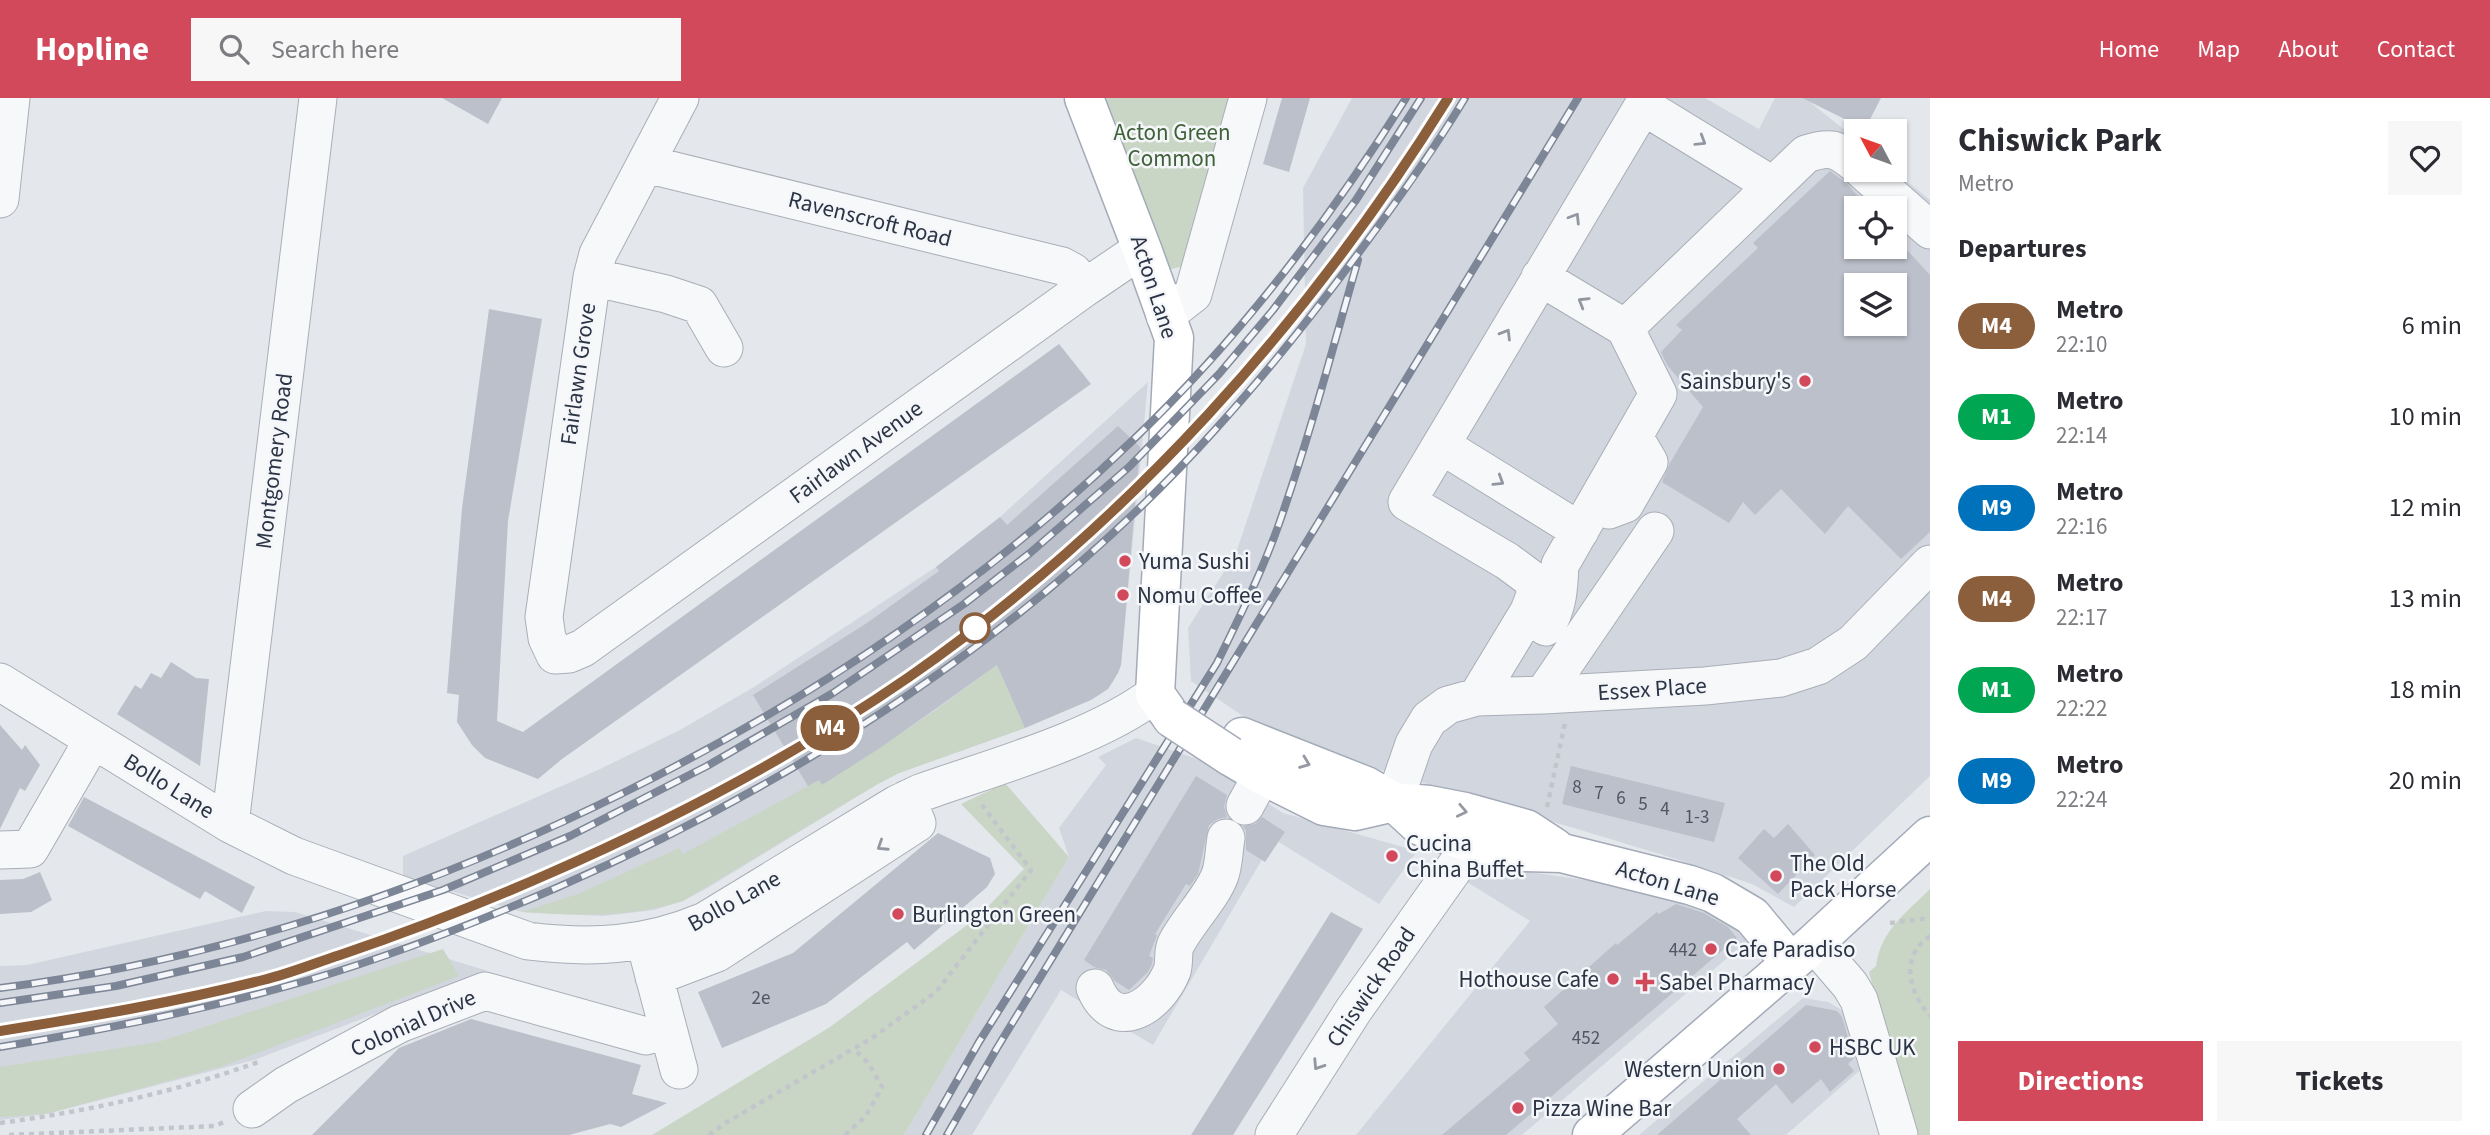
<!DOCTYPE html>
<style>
body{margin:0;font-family:"Source Sans 3",sans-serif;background:#f7f7f7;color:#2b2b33;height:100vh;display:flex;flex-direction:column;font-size:26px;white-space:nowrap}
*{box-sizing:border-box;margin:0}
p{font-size:23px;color:#7c7c81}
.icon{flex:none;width:38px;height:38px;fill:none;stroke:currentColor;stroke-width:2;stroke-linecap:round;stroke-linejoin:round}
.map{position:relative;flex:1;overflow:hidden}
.side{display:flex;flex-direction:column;background:#fff;width:560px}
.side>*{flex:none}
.badge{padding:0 14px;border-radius:23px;font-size:24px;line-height:46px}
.needle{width:46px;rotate:311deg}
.controls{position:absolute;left:1844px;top:21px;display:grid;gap:14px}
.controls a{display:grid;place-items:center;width:63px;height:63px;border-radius:0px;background:#fff;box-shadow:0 2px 5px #0004;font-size:35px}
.map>.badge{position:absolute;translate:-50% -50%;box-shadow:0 0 0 4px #fff}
h2{padding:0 28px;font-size:26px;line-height:63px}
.round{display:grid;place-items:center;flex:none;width:74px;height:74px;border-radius:0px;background:#f7f7f7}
.head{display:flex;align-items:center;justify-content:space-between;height:119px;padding:0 28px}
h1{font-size:33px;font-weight:700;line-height:52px}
.cta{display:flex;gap:14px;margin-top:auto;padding:14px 28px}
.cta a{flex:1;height:80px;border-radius:0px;background:#d1495b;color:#fff;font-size:28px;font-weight:700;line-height:80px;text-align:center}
.cta a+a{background:#f7f7f7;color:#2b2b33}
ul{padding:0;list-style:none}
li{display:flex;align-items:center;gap:21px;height:91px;padding:0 28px}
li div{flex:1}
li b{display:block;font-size:26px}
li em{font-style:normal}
li .badge{min-width:77px;font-weight:700;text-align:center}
header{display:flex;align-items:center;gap:42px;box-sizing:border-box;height:98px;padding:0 35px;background:#d1495b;color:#fff}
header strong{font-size:33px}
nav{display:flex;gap:38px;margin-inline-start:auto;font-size:24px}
.search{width:490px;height:63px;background:#f7f7f7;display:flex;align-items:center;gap:18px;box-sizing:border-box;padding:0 24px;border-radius:0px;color:#7c7c81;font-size:26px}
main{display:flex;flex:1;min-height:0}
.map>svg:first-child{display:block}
.built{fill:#d2d6de;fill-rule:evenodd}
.green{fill:#c9d6c5}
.building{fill:#bbc0ca;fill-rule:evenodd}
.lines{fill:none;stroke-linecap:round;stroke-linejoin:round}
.minor-casing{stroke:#a9aeb7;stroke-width:39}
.major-casing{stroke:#a3abb8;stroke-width:41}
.path{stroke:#c2c5cb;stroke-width:4.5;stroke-dasharray:5 5;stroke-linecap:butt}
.minor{stroke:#f7f8fa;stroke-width:37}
.major{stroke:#fff;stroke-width:38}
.rail-casing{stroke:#7d8696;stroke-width:8}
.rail{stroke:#f4f6f9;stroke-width:5;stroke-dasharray:16;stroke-linecap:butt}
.major-bridge-casing{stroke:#a3abb8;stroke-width:41;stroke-linecap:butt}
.major-bridge{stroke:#fff;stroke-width:38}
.oneway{stroke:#9196a0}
.oneway2{stroke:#959aa2}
.line-casing{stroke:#fff;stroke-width:16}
.line{stroke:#8b5e3c;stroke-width:10}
.poi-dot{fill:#d1495b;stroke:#f4f6f9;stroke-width:2.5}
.stop-dot{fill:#fff;stroke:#8b5e3c;stroke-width:3.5}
.labels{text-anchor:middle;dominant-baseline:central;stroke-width:5;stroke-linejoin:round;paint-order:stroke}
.number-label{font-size:19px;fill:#4f5766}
.park-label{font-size:23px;fill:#3f6138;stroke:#f4f6f9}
.street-label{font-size:23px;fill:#2b3445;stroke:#f4f6f9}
.poi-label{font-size:23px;fill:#2b3445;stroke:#f4f6f9;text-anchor:start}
</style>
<header>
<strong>Hopline</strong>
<div class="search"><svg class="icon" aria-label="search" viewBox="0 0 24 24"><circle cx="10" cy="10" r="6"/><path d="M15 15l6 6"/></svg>Search here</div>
<nav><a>Home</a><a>Map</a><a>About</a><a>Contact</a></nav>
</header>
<main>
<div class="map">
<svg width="1930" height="1037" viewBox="0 0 1930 1037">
<rect width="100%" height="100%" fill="#e4e7ec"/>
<path class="built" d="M1352,0H1705L1759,31L1775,0H1805L1857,42V72H1893L1930,102V678L1794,809L1752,786L1673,760L1368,668L1243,618L1191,583L1188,530L1236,455L1306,246L1303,90ZM1857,110H1895V149H1857ZM1857,187H1895V226H1857Z
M1148,284L1121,567L1113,584L1099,597L1025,630L899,675L876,687L709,789L683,803L654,812L603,818L522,814L403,779V758L598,672L680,632L754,589L936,469L1000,419Z
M1136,640L1200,662L1283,715L1417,753L1379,806L1274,741L1153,947L1061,892L972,1037H904L1069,759L1059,730L1106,667L1098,659Z
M1481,767L1619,787L1721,813L1748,842L1522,1037H1356L1530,823L1467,784Z
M266,813L295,814L488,873L254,962L46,1016L0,1022V868L27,867Z
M1803,900L1828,904L1840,911L1853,923L1866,967L1786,1037H1639Z"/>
<path class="green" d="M1104,0H1237L1184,168L1167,172Z
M997,567L1025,630L899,675L876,687L683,803C628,820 580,818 522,814L578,796L679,750L683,756L819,682L822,687L936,612Z
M1005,685L1069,759L904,1037H652L830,929L978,819L1024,771L961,706Z
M1930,791V1037H1913L1869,874L1876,868C1881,832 1906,815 1930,791Z
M443,851L459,878L223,968L46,1016L0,1019V969L158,944Z"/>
<path class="building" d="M442,0H502L488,26Z
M1282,0H1310L1289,74L1263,66Z
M1802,0H1881L1865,31Z
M1830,73L1845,84L1869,110H1857V149H1895V139L1930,177V434L1901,461L1848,408L1825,436L1781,391L1755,417L1743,404L1729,425L1662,384L1670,365L1703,309L1667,267L1661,254L1682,232L1676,227L1758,150L1753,145ZM1857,187H1895V226H1857Z
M489,211L542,221L508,423L497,623L523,634L1059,246L1091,286L562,661L538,681L485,660L472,647L457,624L459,597L447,595L462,410Z
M1118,328L1140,349L1121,567L1118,575L1108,591L1091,602L1025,630L997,567L880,650L822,687L819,682L808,688L753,597L867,525L939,473L936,469L1000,419L1007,427Z
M171,564L196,580L209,581L200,668L117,616L135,587L141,591L151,575L161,580Z
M0,627L22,652L25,647L40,667L25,693L20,690L0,731Z
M1571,668L1725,705L1714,744L1562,706Z
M1196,678L1227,697L1224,708L1227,719L1218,721L1209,727L1198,776L1190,788L1186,786L1155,836L1157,837L1149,858L1153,860L1152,866L1148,874L1129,892L1115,883L1106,872L1094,869L1084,862Z
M84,699L255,789L242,815L205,793L200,801L68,728Z
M1262,719L1285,734L1265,764L1246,752V733L1243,728L1255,726Z
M1788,726L1815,757L1778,796L1738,760L1764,731L1774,740Z
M938,735L990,760L995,776L987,789L914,852L907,844L826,906L722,950L698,894L793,855Z
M40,774L52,802L31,814L0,816V782L23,781Z
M1676,806L1704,815L1728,829L1737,840L1506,1037H1442L1530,962L1524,955L1558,926L1544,909L1616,845L1617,847L1657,814L1659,816Z
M1331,814L1363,831L1233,1037H1191Z
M1806,907L1837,913L1842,919L1854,960L1848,966L1854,973L1830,994L1821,981L1792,1006L1776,986L1737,1021L1751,1037H1657Z
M471,921L641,967L632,996L667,1005L621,1029L610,1026L569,1037H312L399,950Z"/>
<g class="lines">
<defs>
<path id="minor" d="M680,0L598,156L592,179L544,519L547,540L555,557L569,556L583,550L1086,189L1142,151
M646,66L1062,168L1073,174L1086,189
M1862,72L1930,132
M0,101L11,0
M592,179L666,196L699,207L724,250
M1540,179L1625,230L1658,296L1560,467C1559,491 1558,509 1546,529
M1165,218L1193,196L1248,0
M1625,230L1806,56C1830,48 1837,50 1857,67
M1441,347L1580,433
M1595,406L1609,412L1625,406L1649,364L1635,340
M0,584L230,726L294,758L528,843C593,851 645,848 705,823L897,706L920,695C993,669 1094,642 1155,596
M1543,597L1655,433
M1477,599L1529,513L1535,497L1534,483L1507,463L1407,404L1643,8L1772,87
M1394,704L1414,646L1429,621L1448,607L1477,599L1543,597L1705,588L1781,580L1818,568L1853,545L1930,466
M1245,708L1262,677
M230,726L318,0
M0,752L30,751L93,642
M1814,845L1850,887L1859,902L1899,1037
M648,855L679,972
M654,879L717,855L917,725L907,701
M1095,890C1115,937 1158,908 1172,873C1175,864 1172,854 1176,846C1187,824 1212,799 1220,777C1224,766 1224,751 1226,740
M252,1011L286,987L399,926L485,893L646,938L667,931
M1274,1037L1353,913L1472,745"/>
<path id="major" d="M1084,0L1142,151L1174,240L1155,596L1172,620
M1242,639L1366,688L1394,704L1420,728L1472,745L1520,754L1562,755L1690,787L1713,795L1752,818L1791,865
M1230,658L1262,677L1324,708L1355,713L1394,704L1429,707L1465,714L1526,731L1555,750
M1592,1037L1814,845L1930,738"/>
</defs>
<use href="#minor" class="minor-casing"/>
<use href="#major" class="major-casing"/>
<path class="path" d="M1547,709L1565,625
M1890,825L1930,820
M1930,838C1899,859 1909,894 1930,918
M0,1025C89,1013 176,994 261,963
M9,1037L215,1028L226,1023
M709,1037L727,1024L872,940L936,894L1031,772L982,707
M845,1037L866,1018L882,989L869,966L854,951"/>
<use href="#minor" class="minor"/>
<use href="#major" class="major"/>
<defs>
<path id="rail" d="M0,890C220,862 425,793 623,695C811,602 981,489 1132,343C1238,242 1328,124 1406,0
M0,905L116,888L243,859L443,792L570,738L707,668L833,595L964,506L1030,455L1129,369L1219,276L1273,212L1356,102L1421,0
M0,933C88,919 177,904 263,882C289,875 315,865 340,857C408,834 475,808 540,780C669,724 793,658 909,579C1128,428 1307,224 1448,0
M0,949C96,933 190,915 284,889C377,864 468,828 556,790C799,684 1036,531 1214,333C1265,277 1312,218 1357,157C1395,106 1432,55 1465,0
M926,1037L979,944L1217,565C1240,518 1263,472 1280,423C1310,337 1333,249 1358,162
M947,1037L997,950L1578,0"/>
</defs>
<use href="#rail" class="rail-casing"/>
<use href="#rail" class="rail"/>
<defs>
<path id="major-bridge" d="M1172,620L1230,658"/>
</defs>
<use href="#major-bridge" class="major-bridge-casing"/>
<use href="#major-bridge" class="major-bridge"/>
</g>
<defs><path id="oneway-chevron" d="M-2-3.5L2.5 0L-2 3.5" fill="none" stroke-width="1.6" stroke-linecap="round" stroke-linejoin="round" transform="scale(1.75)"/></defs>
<g class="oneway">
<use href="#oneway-chevron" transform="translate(1701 43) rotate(32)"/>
<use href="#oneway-chevron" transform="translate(1575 120) rotate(-58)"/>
<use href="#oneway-chevron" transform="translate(1583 204) rotate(-149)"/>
<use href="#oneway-chevron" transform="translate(1506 236) rotate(-59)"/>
<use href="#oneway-chevron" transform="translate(1499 383) rotate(32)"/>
<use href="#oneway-chevron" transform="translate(882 748) rotate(147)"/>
<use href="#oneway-chevron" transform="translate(1318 967) rotate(123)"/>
</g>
<g class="oneway2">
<use href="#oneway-chevron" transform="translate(1305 665) rotate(21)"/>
<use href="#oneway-chevron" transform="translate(1462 713) rotate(12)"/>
</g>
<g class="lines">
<defs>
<path id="line" d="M0,933C88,919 177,904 263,882C289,876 315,865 340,857C411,833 480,806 548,776C674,721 796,657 909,579C1127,427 1308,225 1448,0"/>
</defs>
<use href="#line" class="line-casing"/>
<use href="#line" class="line"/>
</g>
<g class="poi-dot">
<circle cx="1805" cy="283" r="7"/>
<circle cx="1125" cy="463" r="7"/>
<circle cx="1123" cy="497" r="7"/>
<circle cx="1392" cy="758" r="7"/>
<circle cx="1776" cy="778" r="7"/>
<circle cx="898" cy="816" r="7"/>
<circle cx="1711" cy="851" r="7"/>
<circle cx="1613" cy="881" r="7"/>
<path d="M1641.5 873.5h7v7h7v7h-7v7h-7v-7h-7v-7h7z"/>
<circle cx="1815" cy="949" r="7"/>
<circle cx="1779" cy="971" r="7"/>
<circle cx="1518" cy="1010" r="7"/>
</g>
<circle class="stop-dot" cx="975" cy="530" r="14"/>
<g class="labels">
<g class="number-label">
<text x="1577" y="689">8</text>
<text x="1599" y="695">7</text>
<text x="1621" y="700">6</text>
<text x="1643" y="706">5</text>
<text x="1665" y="711">4</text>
<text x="1697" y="719">1-3</text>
<text x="1683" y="852">442</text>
<text x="761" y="900">2e</text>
<text x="1586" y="940">452</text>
</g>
<g class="park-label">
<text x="1172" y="34">Acton Green<tspan x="1172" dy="26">Common</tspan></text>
</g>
<g class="street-label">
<text transform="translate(870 121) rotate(14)">Ravenscroft Road</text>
<text transform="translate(1154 189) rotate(72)">Acton Lane</text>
<text transform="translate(578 276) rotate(-82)">Fairlawn Grove</text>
<text transform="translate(856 354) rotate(-36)">Fairlawn Avenue</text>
<text transform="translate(274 363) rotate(-83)">Montgomery Road</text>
<text transform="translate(1652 591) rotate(-4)">Essex Place</text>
<text transform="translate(169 688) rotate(32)">Bollo Lane</text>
<text transform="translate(1668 785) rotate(17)">Acton Lane</text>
<text transform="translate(734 803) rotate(-29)">Bollo Lane</text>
<text transform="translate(1371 889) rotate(-56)">Chiswick Road</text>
<text transform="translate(413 925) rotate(-24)">Colonial Drive</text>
</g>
<g class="poi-label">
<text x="1791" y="283" text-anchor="end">Sainsbury's</text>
<text x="1139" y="463">Yuma Sushi</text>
<text x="1137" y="497">Nomu Coffee</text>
<text x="1406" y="745">Cucina<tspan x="1406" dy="26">China Buffet</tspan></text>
<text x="1790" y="765">The Old<tspan x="1790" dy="26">Pack Horse</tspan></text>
<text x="912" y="816">Burlington Green</text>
<text x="1725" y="851">Cafe Paradiso</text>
<text x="1599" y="881" text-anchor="end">Hothouse Cafe</text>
<text x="1659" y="884">Sabel Pharmacy</text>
<text x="1829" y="949">HSBC UK</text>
<text x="1765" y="971" text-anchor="end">Western Union</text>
<text x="1532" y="1010">Pizza Wine Bar</text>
</g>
</g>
</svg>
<div class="controls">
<a><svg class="needle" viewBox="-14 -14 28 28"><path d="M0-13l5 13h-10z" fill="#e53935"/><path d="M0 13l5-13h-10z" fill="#7c7c81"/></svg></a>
<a><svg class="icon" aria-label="locate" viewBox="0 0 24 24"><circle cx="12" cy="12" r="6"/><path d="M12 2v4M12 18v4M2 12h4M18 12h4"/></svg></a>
<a><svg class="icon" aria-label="layers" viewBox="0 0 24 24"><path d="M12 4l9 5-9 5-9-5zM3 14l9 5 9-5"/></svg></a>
</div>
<b class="badge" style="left:830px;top:630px;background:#8b5e3c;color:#fff">M4</b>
</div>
<section class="side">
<div class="head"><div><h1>Chiswick Park</h1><p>Metro</p></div><a class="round"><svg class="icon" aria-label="heart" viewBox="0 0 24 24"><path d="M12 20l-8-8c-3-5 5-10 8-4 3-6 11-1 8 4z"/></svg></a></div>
<h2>Departures</h2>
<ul>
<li><span class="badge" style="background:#8b5e3c;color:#fff">M4</span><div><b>Metro</b><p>22:10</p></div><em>6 min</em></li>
<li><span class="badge" style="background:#00a651;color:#fff">M1</span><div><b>Metro</b><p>22:14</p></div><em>10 min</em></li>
<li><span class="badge" style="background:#0072bc;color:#fff">M9</span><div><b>Metro</b><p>22:16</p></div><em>12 min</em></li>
<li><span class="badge" style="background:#8b5e3c;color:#fff">M4</span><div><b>Metro</b><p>22:17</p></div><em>13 min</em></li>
<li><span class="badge" style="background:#00a651;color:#fff">M1</span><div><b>Metro</b><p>22:22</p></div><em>18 min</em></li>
<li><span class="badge" style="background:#0072bc;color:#fff">M9</span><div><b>Metro</b><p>22:24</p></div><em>20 min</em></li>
</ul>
<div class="cta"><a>Directions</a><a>Tickets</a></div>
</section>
</main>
